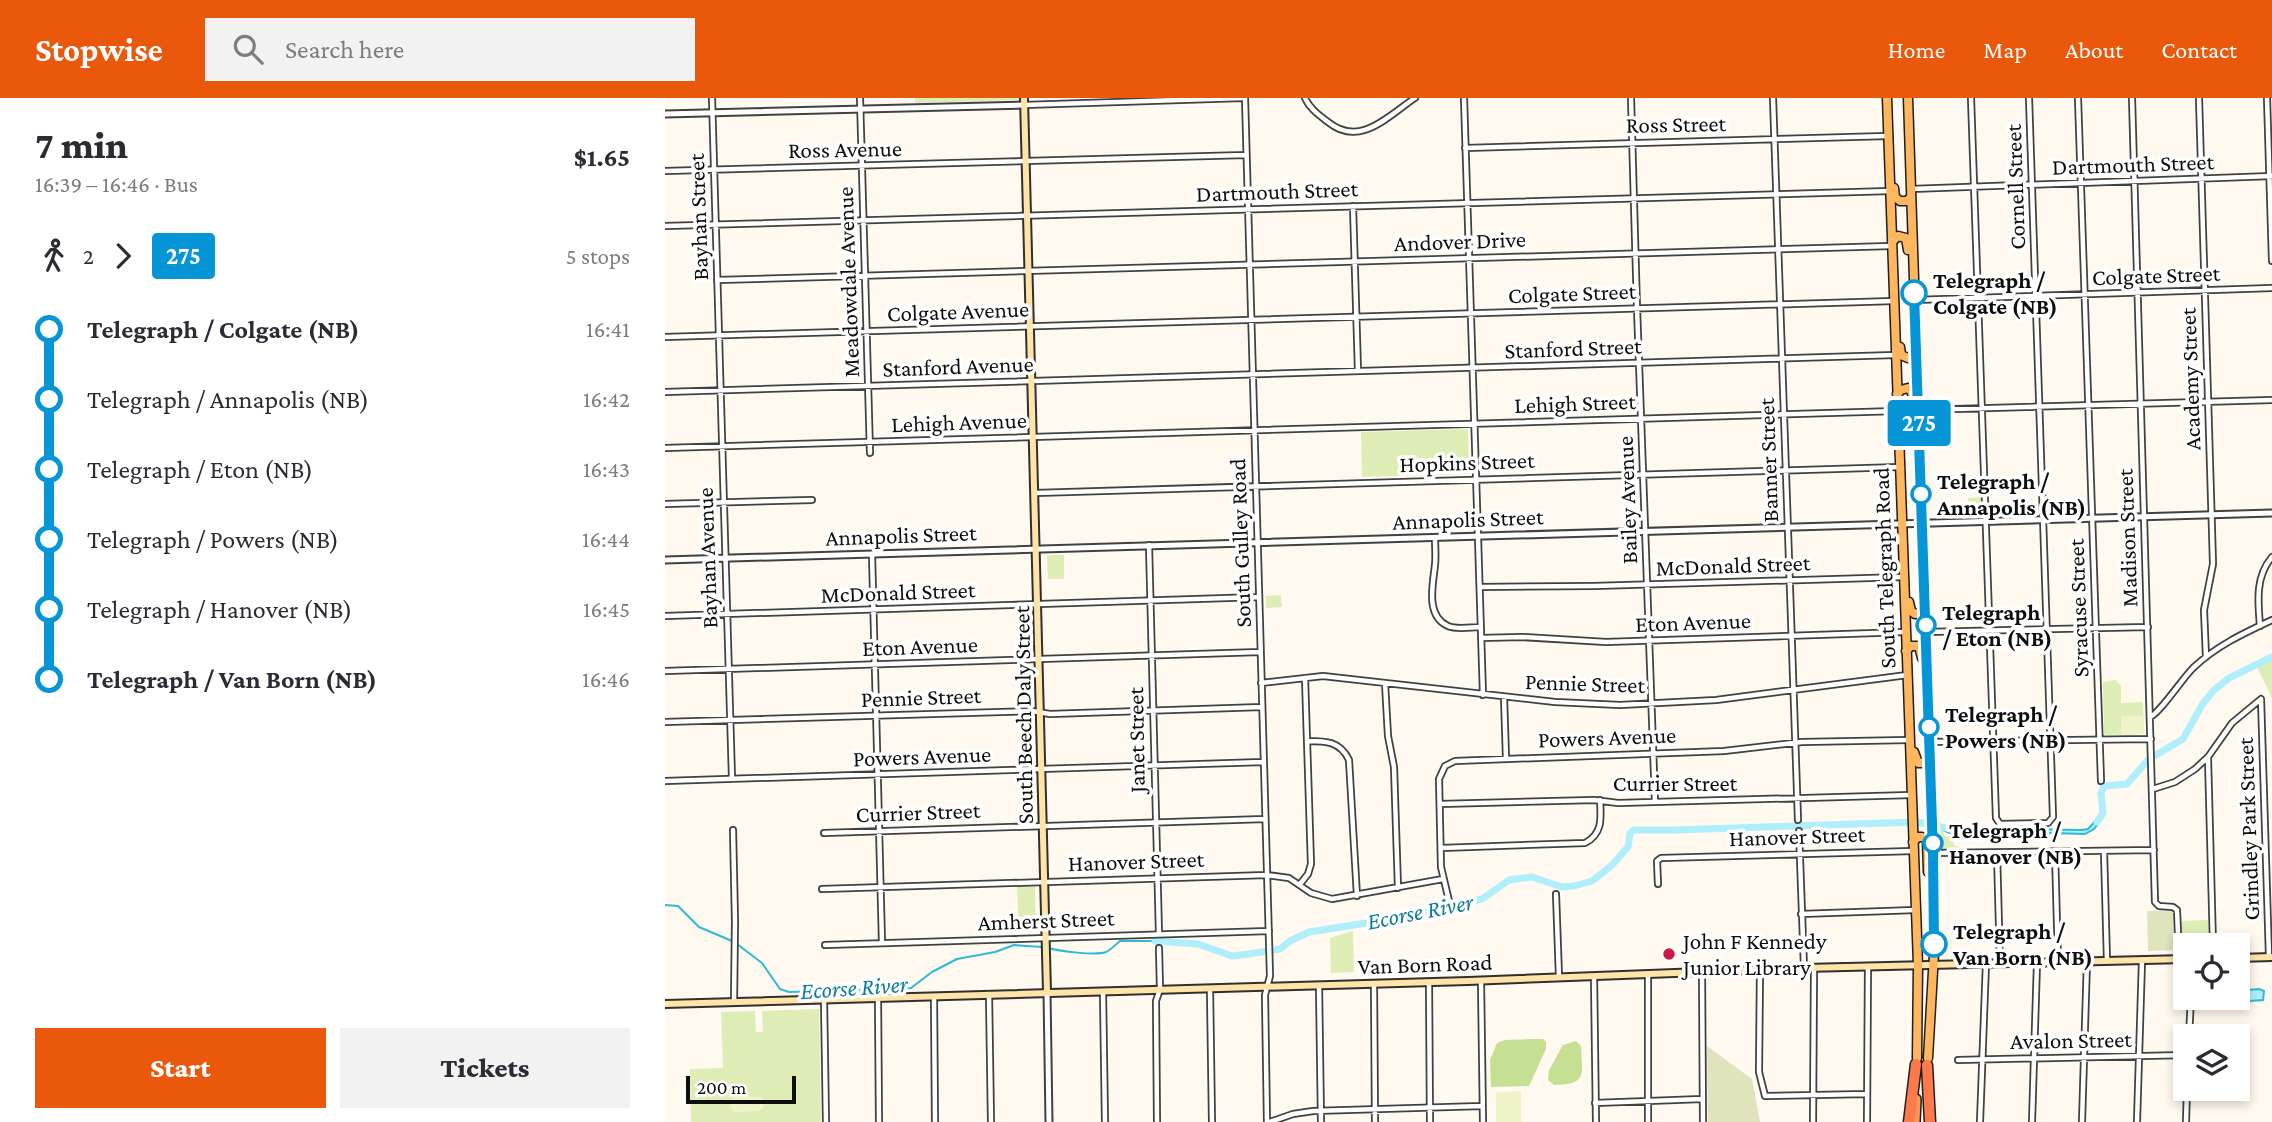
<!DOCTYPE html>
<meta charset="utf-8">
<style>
body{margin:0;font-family:"Crimson Pro",serif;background:#f2f2f3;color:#2b2b33;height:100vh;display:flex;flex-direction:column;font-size:26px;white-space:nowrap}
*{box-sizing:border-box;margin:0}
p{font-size:23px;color:#7c7c81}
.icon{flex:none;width:38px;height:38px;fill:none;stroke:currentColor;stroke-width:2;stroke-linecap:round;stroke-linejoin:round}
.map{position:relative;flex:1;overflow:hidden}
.drawer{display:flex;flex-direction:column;background:#fff;width:665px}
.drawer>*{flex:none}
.badge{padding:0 14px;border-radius:5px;font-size:24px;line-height:46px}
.controls{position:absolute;left:1508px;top:835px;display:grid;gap:14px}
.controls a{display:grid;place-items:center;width:77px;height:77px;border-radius:0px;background:#fff;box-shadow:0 4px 10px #0003;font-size:35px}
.scale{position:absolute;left:21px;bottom:18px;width:110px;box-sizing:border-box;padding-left:7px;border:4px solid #0e0e0e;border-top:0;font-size:19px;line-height:24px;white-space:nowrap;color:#0e0e0e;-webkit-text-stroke:5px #fff;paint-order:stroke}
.map>.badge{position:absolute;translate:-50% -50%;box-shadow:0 0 0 4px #fff}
.legs{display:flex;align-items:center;gap:10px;height:77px;padding:0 35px;font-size:23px}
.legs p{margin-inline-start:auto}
.summary{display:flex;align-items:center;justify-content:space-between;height:119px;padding:0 35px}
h1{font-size:38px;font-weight:800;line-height:52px}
.button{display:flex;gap:14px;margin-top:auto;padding:14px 35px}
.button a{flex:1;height:80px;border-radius:0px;background:#ea580c;color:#fff;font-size:28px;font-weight:800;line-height:80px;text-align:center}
.button a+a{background:#f2f2f3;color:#2b2b33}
ul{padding:0 35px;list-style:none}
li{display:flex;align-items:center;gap:24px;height:70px;font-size:26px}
li i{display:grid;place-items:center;width:10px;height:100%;margin:0 9px;background:currentColor}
li i::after{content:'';width:18px;height:18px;margin:-9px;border:5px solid;border-radius:50%;background:#fff}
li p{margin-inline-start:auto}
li:first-child i{background:linear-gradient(#0000 50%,currentColor 0)}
li:last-child i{background:linear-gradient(currentColor 50%,#0000 0)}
header{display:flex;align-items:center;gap:42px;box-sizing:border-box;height:98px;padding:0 35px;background:#ea580c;color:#fff}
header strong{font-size:33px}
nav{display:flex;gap:38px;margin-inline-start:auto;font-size:24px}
.search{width:490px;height:63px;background:#f2f2f3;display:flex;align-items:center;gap:18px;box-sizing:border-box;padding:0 24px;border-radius:0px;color:#7c7c81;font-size:26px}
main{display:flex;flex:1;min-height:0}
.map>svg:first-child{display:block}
.green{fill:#deedb5}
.forest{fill:#c5df93}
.cemetery{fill:#dfe4bd}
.pitch{fill:#eef4c7}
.water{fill:#afeffb;stroke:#2fb9d9;stroke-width:2}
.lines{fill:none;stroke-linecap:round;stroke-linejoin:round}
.stream{stroke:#2fb9d9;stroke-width:2}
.river{stroke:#afeffb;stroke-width:7}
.minor-casing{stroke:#414141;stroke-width:8}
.tertiary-casing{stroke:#414141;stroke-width:9}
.secondary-casing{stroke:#303030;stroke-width:10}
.primary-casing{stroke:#1f1f1f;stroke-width:11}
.trunk-casing{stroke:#1f1f1f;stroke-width:12}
.motorway-casing{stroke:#1f1f1f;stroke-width:13}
.minor{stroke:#fff;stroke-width:4.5}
.tertiary{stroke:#fff;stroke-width:5}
.secondary{stroke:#ffe4aa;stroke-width:6}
.primary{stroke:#ffb75f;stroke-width:8}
.trunk{stroke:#ff9856;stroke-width:9}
.motorway{stroke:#ff794d;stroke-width:10}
.line-1-casing{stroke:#fff;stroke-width:16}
.line-1{stroke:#0696d7;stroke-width:10}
.stop-1-dot{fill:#fff;stroke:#0696d7;stroke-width:3.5}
.poi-dot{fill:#cb1947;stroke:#fff;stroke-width:2.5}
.labels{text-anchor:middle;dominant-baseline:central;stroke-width:7;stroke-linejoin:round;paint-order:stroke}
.street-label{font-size:23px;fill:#0e0e0e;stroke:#fff}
.stop-label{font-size:23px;font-weight:bold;fill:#0e0e0e;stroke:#fff;text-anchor:start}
.poi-label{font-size:23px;fill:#0e0e0e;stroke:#fff;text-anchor:start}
.water-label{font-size:24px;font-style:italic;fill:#0c7b9c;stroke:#fff}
</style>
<header>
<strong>Stopwise</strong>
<div class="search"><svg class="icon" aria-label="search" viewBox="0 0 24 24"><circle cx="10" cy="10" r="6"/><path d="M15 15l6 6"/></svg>Search here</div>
<nav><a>Home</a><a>Map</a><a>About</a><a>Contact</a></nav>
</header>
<main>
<section class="drawer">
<div class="summary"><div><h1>7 min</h1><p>16:39 – 16:46 · Bus</p></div><b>$1.65</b></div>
<div class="legs"><svg class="icon" aria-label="walk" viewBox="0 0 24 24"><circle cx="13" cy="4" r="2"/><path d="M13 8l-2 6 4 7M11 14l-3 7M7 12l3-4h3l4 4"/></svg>2<svg class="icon" aria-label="forward" viewBox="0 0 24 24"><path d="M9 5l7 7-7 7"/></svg><b class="badge" style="background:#0696d7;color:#fff">275</b><p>5 stops</p></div>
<ul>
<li><i style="color:#0696d7"></i><b>Telegraph / Colgate (NB)</b><p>16:41</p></li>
<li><i style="color:#0696d7"></i><span>Telegraph / Annapolis (NB)</span><p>16:42</p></li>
<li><i style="color:#0696d7"></i><span>Telegraph / Eton (NB)</span><p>16:43</p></li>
<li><i style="color:#0696d7"></i><span>Telegraph / Powers (NB)</span><p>16:44</p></li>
<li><i style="color:#0696d7"></i><span>Telegraph / Hanover (NB)</span><p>16:45</p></li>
<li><i style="color:#0696d7"></i><b>Telegraph / Van Born (NB)</b><p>16:46</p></li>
</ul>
<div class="button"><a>Start</a><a>Tickets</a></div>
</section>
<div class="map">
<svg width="1607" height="1024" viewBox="0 0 1607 1024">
<rect width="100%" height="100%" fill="#fff9ef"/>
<path class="green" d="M250,0H354V2L250,5Z
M803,331L804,376L697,379L696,334Z
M1317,399V417H1304L1303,400Z
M382,457H399V481H383Z
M616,497L617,509L601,510V498Z
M1607,559V600L1591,567Z
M1451,582L1456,588V605L1478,604L1479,636L1439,637L1438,584Z
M1271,730L1278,731L1279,737L1287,742L1289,747L1303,753L1272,751Z
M352,789H370L371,834H354Z
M1543,822L1544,847H1521V852H1516L1515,823Z
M688,833L689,874L666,875L665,840Z
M154,911L156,1024H26L25,971L58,970L56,914L90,913L91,934H98L97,913Z"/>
<path class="forest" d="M868,941H878L881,944V951L864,988L826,989L825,962L832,945L840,942Z
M911,943L916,948C917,976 923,987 889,987L883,982L884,972L898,947Z"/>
<path class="cemetery" d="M1508,812L1509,852L1483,853L1482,813Z
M1042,948L1087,981L1095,1024H1043Z"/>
<path class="pitch" d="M1456,618H1478L1479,636L1456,637Z
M856,993V1024H831V994Z
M69,999H96L99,1003V1009L94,1013L69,1014L65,1010V1003Z"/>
<path class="water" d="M1436,717L1438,719L1429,731L1420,736L1349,734L1312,741L1297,740L1273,730V726L1310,738L1345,731L1417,732L1423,731Z
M1594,891L1599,893L1598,902L1585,903L1581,910H1566V900H1573V893Z"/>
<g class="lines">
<path class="stream" d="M0,807L13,808L34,829L67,843
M72,846L97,865L115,891L124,894L246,890L267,874L292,861L330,854L349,847L377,849
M383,850C395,853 430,858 441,854C446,852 450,847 455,843H490"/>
<path class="river" d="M1491,657L1518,641L1537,607L1548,593L1564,580L1607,559
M1432,724L1438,715L1436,695L1439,688L1462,686L1482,663
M490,843L533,846L567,858L584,856L615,851L625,843L644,834L739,819L817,801L844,782L867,779L897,789L909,788L927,783L946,768L963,749L965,735L969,732H1010L1252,724L1281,730"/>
<defs>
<path id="minor" d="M47,0L67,681
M195,0L205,355
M580,0L605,878L600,897L602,1024
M640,0C645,11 654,17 663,24C695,50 723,18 750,0
M799,0L818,597
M966,0L972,210L990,704
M1108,0L1133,722
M1306,0L1331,720L1335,726L1383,725L1388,719L1364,0
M1413,0L1436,683
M1467,0L1490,804L1494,808L1508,809L1512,812L1514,861
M1534,0L1548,466L1539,512L1541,559
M1602,0L1607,163
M359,7L577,0
M800,50L1222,38
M0,73L581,57
M1246,91L1607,78
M688,108L693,273
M0,128L1225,93
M52,182L1226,148
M1250,202L1607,190
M0,239L1229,203
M0,294L1230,257
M1255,312L1607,302
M0,350L1232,313
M370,395L1235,369
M0,406L147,402
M770,439C770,449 771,458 770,467C768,486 760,518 783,528C792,532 806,529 816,529
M484,447L494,836
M207,456L217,845
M815,489L929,488L1238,479
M0,518L594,499
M1595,528C1593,504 1590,479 1607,459
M1261,534L1483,529
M816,540L857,539L941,544L1240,534
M0,573L595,554
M596,585L658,578L890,604L955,607L1051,602L1242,577
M720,585L723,638L729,669L733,790
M839,599L841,660
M1485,619C1494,616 1517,581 1528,570C1551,548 1579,535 1607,522
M0,624L367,613L385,616L597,609
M642,643C661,643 675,643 684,662L692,798
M1264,644L1486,641
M1543,660L1548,847
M0,683L598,664
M1488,691L1510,684L1530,671L1543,659L1567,625L1596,601L1604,859
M775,706L929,702L953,705L1246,697
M68,732L70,823L69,904
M1134,733L1139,870
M159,735L600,721
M776,750L920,745C938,736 936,720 935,702
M1439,753L1442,863
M1390,754L1393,863
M1268,755L1489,752
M1332,755L1335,865
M635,786L643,776L646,766L640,580
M993,786L992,763L996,760L1248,753
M157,791L602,777L624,780L646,795L667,801L778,781
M891,796L894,879
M784,803L776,769L774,681L780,668L790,663L1059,653L1137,644L1244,642
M1136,816L1250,812
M160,847L604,833
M1095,872L1094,974L1100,998L1202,996
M1037,874L1038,1024
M983,876V1024
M929,878L931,1024
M816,883L818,1024
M764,884L765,1024
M709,886L710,1024
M654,887L656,1024
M545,891L547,1024
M438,894L440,1024
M324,896L326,1024
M269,898L270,1024
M213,900L214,1024
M159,901L161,1024
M1524,938L1526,900
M1293,962L1521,957
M930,1005L1037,1001
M492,1024L491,903L495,891L494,850
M605,1024L628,1016L648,1013L817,1008
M1148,1024L1149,870
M1202,1024L1203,868
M1315,1024L1321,865
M1367,1024L1372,865
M1417,1024L1422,863
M1472,1024L1477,862
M1521,1024L1522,990"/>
<path id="tertiary" d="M0,16L359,7
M0,462L1607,415
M382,894L384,1024"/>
<path id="secondary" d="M359,0L382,894
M1573,860L1607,859
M0,906L803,883L1139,870L1521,861"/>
<path id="primary" d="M1222,0L1253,867L1252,960
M1243,0L1268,755L1269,856L1263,960
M1229,90L1230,99L1235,103H1242L1246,99
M1227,144L1233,138L1241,140L1243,152
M1235,249L1236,257L1243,260L1247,259L1252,254
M1232,296L1236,292L1243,290L1247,294L1248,303
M1244,504L1246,513L1250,516L1257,515L1260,510
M1241,553L1246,548H1254L1257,560
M1249,654L1253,665H1260L1265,660
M1248,744L1253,739H1257L1262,741L1263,774"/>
<path id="trunk" d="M1250,1024L1251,1001"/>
<path id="motorway" d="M1262,967L1265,1024
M1244,1024L1251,966"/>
</defs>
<use href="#minor" class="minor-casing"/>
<use href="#tertiary" class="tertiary-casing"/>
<use href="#secondary" class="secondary-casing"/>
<use href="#primary" class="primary-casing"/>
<use href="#trunk" class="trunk-casing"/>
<use href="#motorway" class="motorway-casing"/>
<use href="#minor" class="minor"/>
<use href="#tertiary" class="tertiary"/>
<use href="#secondary" class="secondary"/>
<use href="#primary" class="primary"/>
<use href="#trunk" class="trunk"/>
<use href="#motorway" class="motorway"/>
</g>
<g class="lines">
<defs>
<path id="line-1" d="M1249,195L1268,755L1269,846"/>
</defs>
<use href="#line-1" class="line-1-casing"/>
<use href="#line-1" class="line-1"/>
</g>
<g class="stop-1-dot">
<circle cx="1249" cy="195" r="12"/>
<circle cx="1256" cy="396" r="9"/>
<circle cx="1261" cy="527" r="9"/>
<circle cx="1264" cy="629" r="9"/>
<circle cx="1268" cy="745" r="9"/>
<circle cx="1269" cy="846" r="12"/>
</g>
<circle class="poi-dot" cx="1004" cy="856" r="7"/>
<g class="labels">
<g class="street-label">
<text transform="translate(1011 26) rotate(-1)">Ross Street</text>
<text transform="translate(180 51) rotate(-1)">Ross Avenue</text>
<text transform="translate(1468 66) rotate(-2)">Dartmouth Street</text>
<text transform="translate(1350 89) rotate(-92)">Cornell Street</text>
<text transform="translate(612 93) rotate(-2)">Dartmouth Street</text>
<text transform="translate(33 119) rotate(-92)">Bayhan Street</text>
<text transform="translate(795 143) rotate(-2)">Andover Drive</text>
<text transform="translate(1491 177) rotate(-2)">Colgate Street</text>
<text transform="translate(183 184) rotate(-92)">Meadowdale Avenue</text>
<text transform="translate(907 195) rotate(-2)">Colgate Street</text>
<text transform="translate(293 213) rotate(-2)">Colgate Avenue</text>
<text transform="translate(908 250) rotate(-2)">Stanford Street</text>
<text transform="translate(293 268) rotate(-2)">Stanford Avenue</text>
<text transform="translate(1525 281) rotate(-92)">Academy Street</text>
<text transform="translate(910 305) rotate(-2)">Lehigh Street</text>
<text transform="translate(294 324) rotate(-2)">Lehigh Avenue</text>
<text transform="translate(1103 362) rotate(-92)">Banner Street</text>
<text transform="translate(802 364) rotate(-2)">Hopkins Street</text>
<text transform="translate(962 402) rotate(-92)">Bailey Avenue</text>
<text transform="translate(803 421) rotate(-2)">Annapolis Street</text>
<text transform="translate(236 437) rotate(-2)">Annapolis Street</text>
<text transform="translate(1462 440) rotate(-92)">Madison Street</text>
<text transform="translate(575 445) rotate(-92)">South Gulley Road</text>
<text transform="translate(42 460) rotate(-92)">Bayhan Avenue</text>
<text transform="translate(1068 467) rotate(-2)">McDonald Street</text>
<text transform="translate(1219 470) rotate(-92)">South Telegraph Road</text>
<text transform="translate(233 494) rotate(-2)">McDonald Street</text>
<text transform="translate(1413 510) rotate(-92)">Syracuse Street</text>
<text transform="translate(1028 524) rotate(-2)">Eton Avenue</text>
<text transform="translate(255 548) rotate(-2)">Eton Avenue</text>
<text transform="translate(920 585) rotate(2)">Pennie Street</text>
<text transform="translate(256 599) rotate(-2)">Pennie Street</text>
<text transform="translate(358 617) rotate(-91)">South Beech Daly Street</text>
<text transform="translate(942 639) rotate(-2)">Powers Avenue</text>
<text transform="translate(471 642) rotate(-91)">Janet Street</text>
<text transform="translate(257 658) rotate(-2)">Powers Avenue</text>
<text x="1010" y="685">Currier Street</text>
<text transform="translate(253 714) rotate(-2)">Currier Street</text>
<text transform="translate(1583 731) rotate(-92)">Grindley Park Street</text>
<text transform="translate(1132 738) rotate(-2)">Hanover Street</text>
<text transform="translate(471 763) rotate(-2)">Hanover Street</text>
<text transform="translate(381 822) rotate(-2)">Amherst Street</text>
<text transform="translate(760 866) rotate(-2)">Van Born Road</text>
<text transform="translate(1406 942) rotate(-1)">Avalon Street</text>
</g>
<g class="stop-label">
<text x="1268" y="182">Telegraph /<tspan x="1268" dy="26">Colgate (NB)</tspan></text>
<text x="1272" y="383">Telegraph /<tspan x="1272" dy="26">Annapolis (NB)</tspan></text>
<text x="1277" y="514">Telegraph<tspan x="1277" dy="26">/ Eton (NB)</tspan></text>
<text x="1280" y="616">Telegraph /<tspan x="1280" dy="26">Powers (NB)</tspan></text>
<text x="1284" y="732">Telegraph /<tspan x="1284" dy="26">Hanover (NB)</tspan></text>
<text x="1288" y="833">Telegraph /<tspan x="1288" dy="26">Van Born (NB)</tspan></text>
</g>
<g class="poi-label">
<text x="1018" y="843">John F Kennedy<tspan x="1018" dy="26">Junior Library</tspan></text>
</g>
<g class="water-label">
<text transform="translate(755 813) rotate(-11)">Ecorse River</text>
<text transform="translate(189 889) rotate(-4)">Ecorse River</text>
</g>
</g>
</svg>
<div class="controls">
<a><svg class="icon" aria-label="locate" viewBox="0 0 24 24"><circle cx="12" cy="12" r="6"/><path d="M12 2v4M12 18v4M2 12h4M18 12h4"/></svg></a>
<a><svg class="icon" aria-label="layers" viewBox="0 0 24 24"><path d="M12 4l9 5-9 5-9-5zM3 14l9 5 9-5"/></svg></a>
</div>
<div class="scale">200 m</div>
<b class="badge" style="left:1254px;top:325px;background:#0696d7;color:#fff">275</b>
</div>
</main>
